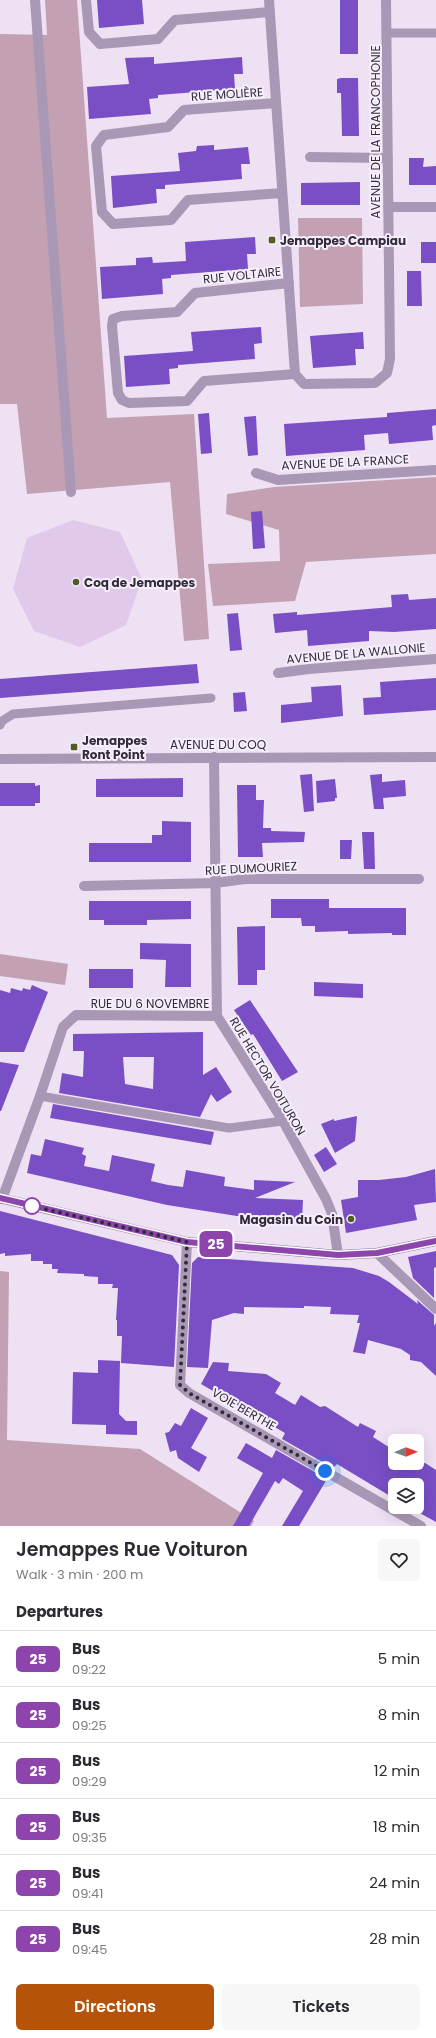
<!DOCTYPE html>
<meta charset="utf-8">
<style>
body{margin:0;font-family:Poppins,sans-serif;background:#f7f7f7;color:#2b2b33;height:100vh;display:flex;flex-direction:column;font-size:15px;white-space:nowrap}
*{box-sizing:border-box;margin:0}
p{font-size:13px;color:#7c7c81}
.icon{flex:none;width:22px;height:22px;fill:none;stroke:currentColor;stroke-width:2;stroke-linecap:round;stroke-linejoin:round}
.map{position:relative;height:1526px;overflow:hidden}
.side{display:flex;flex-direction:column;background:#fff;flex:1}
.side>*{flex:none}
.badge{padding:0 8px;border-radius:6px;font-size:14px;line-height:26px}
.needle{width:26px;rotate:89deg}
.tools{position:absolute;left:388px;top:1434px;display:grid;gap:8px}
.tools a{display:grid;place-items:center;width:36px;height:36px;border-radius:6px;background:#fff;box-shadow:0 4px 16px #0002;font-size:20px}
.you{position:absolute;width:20px;height:20px;margin:-10px;border:3px solid #fff;border-radius:50%;background:#1a73e8;box-shadow:0 0 0 6px #1a73e833}
.map>.badge{position:absolute;translate:-50% -50%;box-shadow:0 0 0 2px #fff}
h2{padding:0 16px;font-size:15px;line-height:36px}
.round{display:grid;place-items:center;flex:none;width:42px;height:42px;border-radius:6px;background:#f7f7f7}
.headline{display:flex;align-items:center;justify-content:space-between;height:68px;padding:0 16px}
h1{font-size:19px;font-weight:600;line-height:30px}
.cta{display:flex;gap:8px;margin-top:auto;padding:8px 16px}
.cta a{flex:1;height:46px;border-radius:6px;background:#b45309;color:#fff;font-size:16px;font-weight:600;line-height:46px;text-align:center}
.cta a+a{background:#f7f7f7;color:#2b2b33}
ul{padding:0;list-style:none}
li{display:flex;align-items:center;gap:12px;height:56px;padding:0 16px;border-top:1px solid #e1e1e2}
li div{flex:1}
li b{display:block;font-size:15px}
li em{font-style:normal}
li .badge{min-width:44px;font-weight:700;text-align:center}
.map>svg:first-child{display:block}
.green{fill:#c3a1b3}
.plaza{fill:#e0c9eb}
.building{fill:#7a4ec5;fill-rule:evenodd}
.lines{fill:none;stroke-linecap:round;stroke-linejoin:round}
.lane{stroke:#a898b5;stroke-width:9}
.street{stroke:#a898b5;stroke-width:10}
.secondary{stroke:#8f7ea0;stroke-width:10}
.line-casing{stroke:#fff;stroke-width:9}
.line{stroke:#8e44ad;stroke-width:6}
.walk{stroke:#322b3a;stroke-width:4;stroke-dasharray:0 7.2}
.poi-dot{fill:#515c20;stroke:#f6eefb;stroke-width:1.5}
.stop-dot{fill:#fff;stroke:#8e44ad;stroke-width:2}
.labels{text-anchor:middle;dominant-baseline:central;stroke-width:4;stroke-linejoin:round;paint-order:stroke}
.street-label{font-size:12px;fill:#322b3a;stroke:#f6eefb}
.poi-label{font-size:12px;font-weight:bold;fill:#322b3a;stroke:#f6eefb;text-anchor:start}
</style>
<div class="map">
<svg width="436" height="1526" viewBox="0 0 436 1526">
<rect width="100%" height="100%" fill="#ede1f3"/>
<path class="green" d="M45,0H77L107,418L194,414L209,639L184,641L170,482L27,494L17,404H0V34L47,35Z
M298,218H362L363,304L300,307Z
M436,477V554L306,562L295,601L213,606L208,564L280,561L279,530L226,514L227,494L274,487Z
M0,954L68,964L65,985L0,976Z
M0,1271L9,1272L7,1440L140,1449L254,1521L251,1526H0Z"/>
<path class="plaza" d="M73,520L120,532L142,579L126,625L80,647L34,631L13,589L27,538Z"/>
<path class="building" d="M97,0H142L144,24L99,28Z
M340,0H358V54H340Z
M154,57V64L242,57L243,74H234L235,89L158,95V98L149,99L151,114L89,119L87,87L129,84L125,58Z
M341,78H358L359,136H342L341,93H337V79Z
M214,145V150L248,147L250,164H241L242,179L165,185V189H156L157,203L113,208L111,176L180,171L178,153L196,151L197,146Z
M409,158H424L423,167L436,166V185H409Z
M360,182V205H301V183Z
M255,237L256,254H247L248,269L171,275V278L162,279L163,294L102,299L100,267L136,265V258L152,257L153,263L186,261L185,242Z
M421,242H436V263H421Z
M407,271H421L422,306H407Z
M261,327L262,343L254,344L255,359L178,365V368L169,369L170,384L126,387L124,356L193,351L191,332Z
M363,332L364,349H355L356,365L313,368L310,336Z
M436,409V425L432,426L433,440L389,444L388,433L364,435L365,450L286,456L284,424L387,417V413Z
M209,413L212,453L201,454L198,414Z
M256,416L258,455L248,456L244,417Z
M262,511L265,548L253,549L251,512Z
M408,594L409,600L436,598V629L394,632L369,631V641L308,646L307,630L275,633L273,614L297,612V615L392,607L391,595Z
M238,613L242,650L230,651L227,614Z
M197,664L199,683L0,698V679Z
M436,678V710L364,715L363,698L381,697L380,682Z
M341,685L343,716L281,723V705L312,702L311,687Z
M245,692L247,711L234,712L233,693Z
M312,774L314,811L304,812L300,775Z
M382,774V782L405,780L406,796L383,798L384,809H374L370,775Z
M183,778V797H96V779Z
M335,779L337,798H335V801L317,803L316,781Z
M0,783H35V786L40,785V803H35V806H0Z
M237,785H256V800H264L263,828H271V831L305,832L304,842L262,843L263,857H238Z
M162,821L191,822V862H89V843H152V835H162Z
M362,832H374L375,869H364Z
M340,840H352L351,859H340Z
M271,899H329V908H406V935H392V933L348,934V931L315,932V926H302L301,918H271Z
M89,901H191V919L147,920V925H104V920H89Z
M265,926V970H257V985H238L237,927Z
M140,943L191,944V987H165L166,960L140,959Z
M89,969H133V988H89Z
M314,982L363,984V998L314,996Z
M32,985L48,992L24,1052H0V990L10,993L11,988L22,991L23,988L30,990Z
M250,1000L298,1072L282,1081L253,1034L251,1035L234,1010Z
M203,1032V1075L216,1067L232,1092L217,1102L211,1094L200,1117L59,1093L62,1073L83,1077L84,1051H73V1034ZM123,1057H154L153,1089L125,1084Z
M0,1062L19,1065L1,1111H0Z
M53,1104L214,1132L211,1145L50,1118Z
M357,1116L355,1141L335,1153L321,1124L334,1119V1121Z
M45,1139L84,1148L82,1154L86,1156L84,1166L109,1171L112,1155L155,1164L151,1181L168,1185L183,1187L186,1170L225,1177L224,1186L254,1190V1180L295,1182L255,1198L303,1200L302,1220L237,1216L167,1205L27,1173L31,1154L41,1156Z
M326,1147L337,1164L324,1172L314,1155Z
M435,1169L436,1202L414,1205L417,1220L346,1233L341,1200L358,1197V1180H379L406,1177Z
M0,1211L172,1255L179,1265L174,1367L121,1363L122,1336H117V1320H116L118,1288H112L113,1284H98V1277L84,1276V1274L57,1273L58,1269H52V1264H43V1261H31V1254L5,1256V1253L0,1254Z
M436,1251V1267L434,1268V1298L413,1278L408,1257Z
M198,1257L353,1268L379,1276L389,1282L418,1304L417,1300L434,1315V1326L436,1323V1376L421,1362L410,1360V1355L401,1349L368,1340L365,1354L353,1352L360,1323H357L359,1315L330,1314L331,1307L304,1306V1308L244,1307V1314L234,1313L212,1320L208,1368L187,1367L192,1263Z
M98,1360L120,1361L119,1414L126,1421H137V1435L106,1434V1425L72,1424L73,1372L98,1373Z
M213,1362L229,1363L228,1371L266,1374L281,1383L275,1393L295,1405L301,1395L320,1407L325,1406L358,1427L360,1423L376,1431L373,1437L395,1451V1463H425L436,1470V1522L409,1507H417V1485H395V1499L337,1464L333,1468L282,1439L285,1433L201,1384Z
M191,1408L208,1418L191,1448L207,1457L199,1472L178,1458L176,1450L170,1452L165,1433L169,1432L175,1423L181,1426Z
M246,1443L272,1458L276,1450L327,1479L299,1526H282L303,1491L283,1478L279,1484L275,1481L249,1526H233L263,1473L237,1458Z"/>
<g class="lines">
<path class="lane" d="M387,33H436
M0,725L2,721L13,714L211,698
M40,1096L229,1128L283,1121"/>
<path class="street" d="M35,0L71,492
M86,0L89,32L100,44L158,39L175,20L270,12
M269,0L295,374
M276,103L184,110L168,127L104,135L96,146L102,212L113,224L171,220L188,200L282,193
M310,157L388,158
M388,207H436
M289,283L195,293L177,312L122,316L113,319L112,326L118,393L122,400L129,403L187,401L204,381L295,374
M295,374L304,384L375,383L387,373L390,359L386,0
M256,473L278,480L436,470
M278,673L309,669L436,659
M214,757L217,1016L283,1121L326,1199L332,1214L338,1255
M0,759L436,757
M84,886L215,883L245,879H419
M2,1199L40,1096L63,1027L76,1015L217,1016
M187,1242L180,1385L189,1393L421,1526
M377,1253L436,1309"/>
<path class="secondary" d="M0,1198L187,1242L338,1255L377,1253L436,1241"/>
</g>
<g class="lines">
<defs>
<path id="line" d="M0,1198L187,1242L338,1255L377,1253L436,1241"/>
</defs>
<use href="#line" class="line-casing"/>
<use href="#line" class="line"/>
<path class="walk" d="M32,1206L187,1242L180,1385L189,1393L325,1471"/>
</g>
<g class="poi-dot">
<rect x="268" y="236" width="8" height="8" rx="2"/>
<circle cx="76" cy="582" r="4"/>
<rect x="70" y="743" width="8" height="8" rx="2"/>
<circle cx="351" cy="1219" r="4"/>
</g>
<circle class="stop-dot" cx="32" cy="1206" r="8"/>
<g class="labels">
<g class="street-label">
<text transform="translate(227 94) rotate(-4)">RUE MOLIÈRE</text>
<text transform="translate(375 132) rotate(-90)">AVENUE DE LA FRANCOPHONIE</text>
<text transform="translate(242 275) rotate(-6)">RUE VOLTAIRE</text>
<text transform="translate(345 462) rotate(-3)">AVENUE DE LA FRANCE</text>
<text transform="translate(356 653) rotate(-5)">AVENUE DE LA WALLONIE</text>
<text x="218" y="744">AVENUE DU COQ</text>
<text transform="translate(251 868) rotate(-3)">RUE DUMOURIEZ</text>
<text x="150" y="1003">RUE DU 6 NOVEMBRE</text>
<text transform="translate(268 1076) rotate(59)">RUE HECTOR VOITURON</text>
<text transform="translate(244 1409) rotate(30)">VOIE BERTHE</text>
</g>
<g class="poi-label">
<text x="280" y="240">Jemappes Campiau</text>
<text x="84" y="582">Coq de Jemappes</text>
<text x="82" y="740">Jemappes<tspan x="82" dy="14">Ront Point</tspan></text>
<text x="343" y="1219" text-anchor="end">Magasin du Coin</text>
</g>
</g>
</svg>
<div class="tools">
<a><svg class="needle" viewBox="-14 -14 28 28"><path d="M0-13l5 13h-10z" fill="#e53935"/><path d="M0 13l5-13h-10z" fill="#7c7c81"/></svg></a>
<a><svg class="icon" aria-label="layers" viewBox="0 0 24 24"><path d="M12 4l9 5-9 5-9-5zM3 14l9 5 9-5"/></svg></a>
</div>
<div class="you" style="left:325px;top:1471px"></div>
<b class="badge" style="left:216px;top:1244px;background:#8e44ad;color:#fff">25</b>
</div>
<section class="side">
<div class="headline"><div><h1>Jemappes Rue Voituron</h1><p>Walk · 3 min · 200 m</p></div><a class="round"><svg class="icon" aria-label="heart" viewBox="0 0 24 24"><path d="M12 20l-8-8c-3-5 5-10 8-4 3-6 11-1 8 4z"/></svg></a></div>
<h2>Departures</h2>
<ul>
<li><span class="badge" style="background:#8e44ad;color:#fff">25</span><div><b>Bus</b><p>09:22</p></div><em>5 min</em></li>
<li><span class="badge" style="background:#8e44ad;color:#fff">25</span><div><b>Bus</b><p>09:25</p></div><em>8 min</em></li>
<li><span class="badge" style="background:#8e44ad;color:#fff">25</span><div><b>Bus</b><p>09:29</p></div><em>12 min</em></li>
<li><span class="badge" style="background:#8e44ad;color:#fff">25</span><div><b>Bus</b><p>09:35</p></div><em>18 min</em></li>
<li><span class="badge" style="background:#8e44ad;color:#fff">25</span><div><b>Bus</b><p>09:41</p></div><em>24 min</em></li>
<li><span class="badge" style="background:#8e44ad;color:#fff">25</span><div><b>Bus</b><p>09:45</p></div><em>28 min</em></li>
</ul>
<div class="cta"><a>Directions</a><a>Tickets</a></div>
</section>
